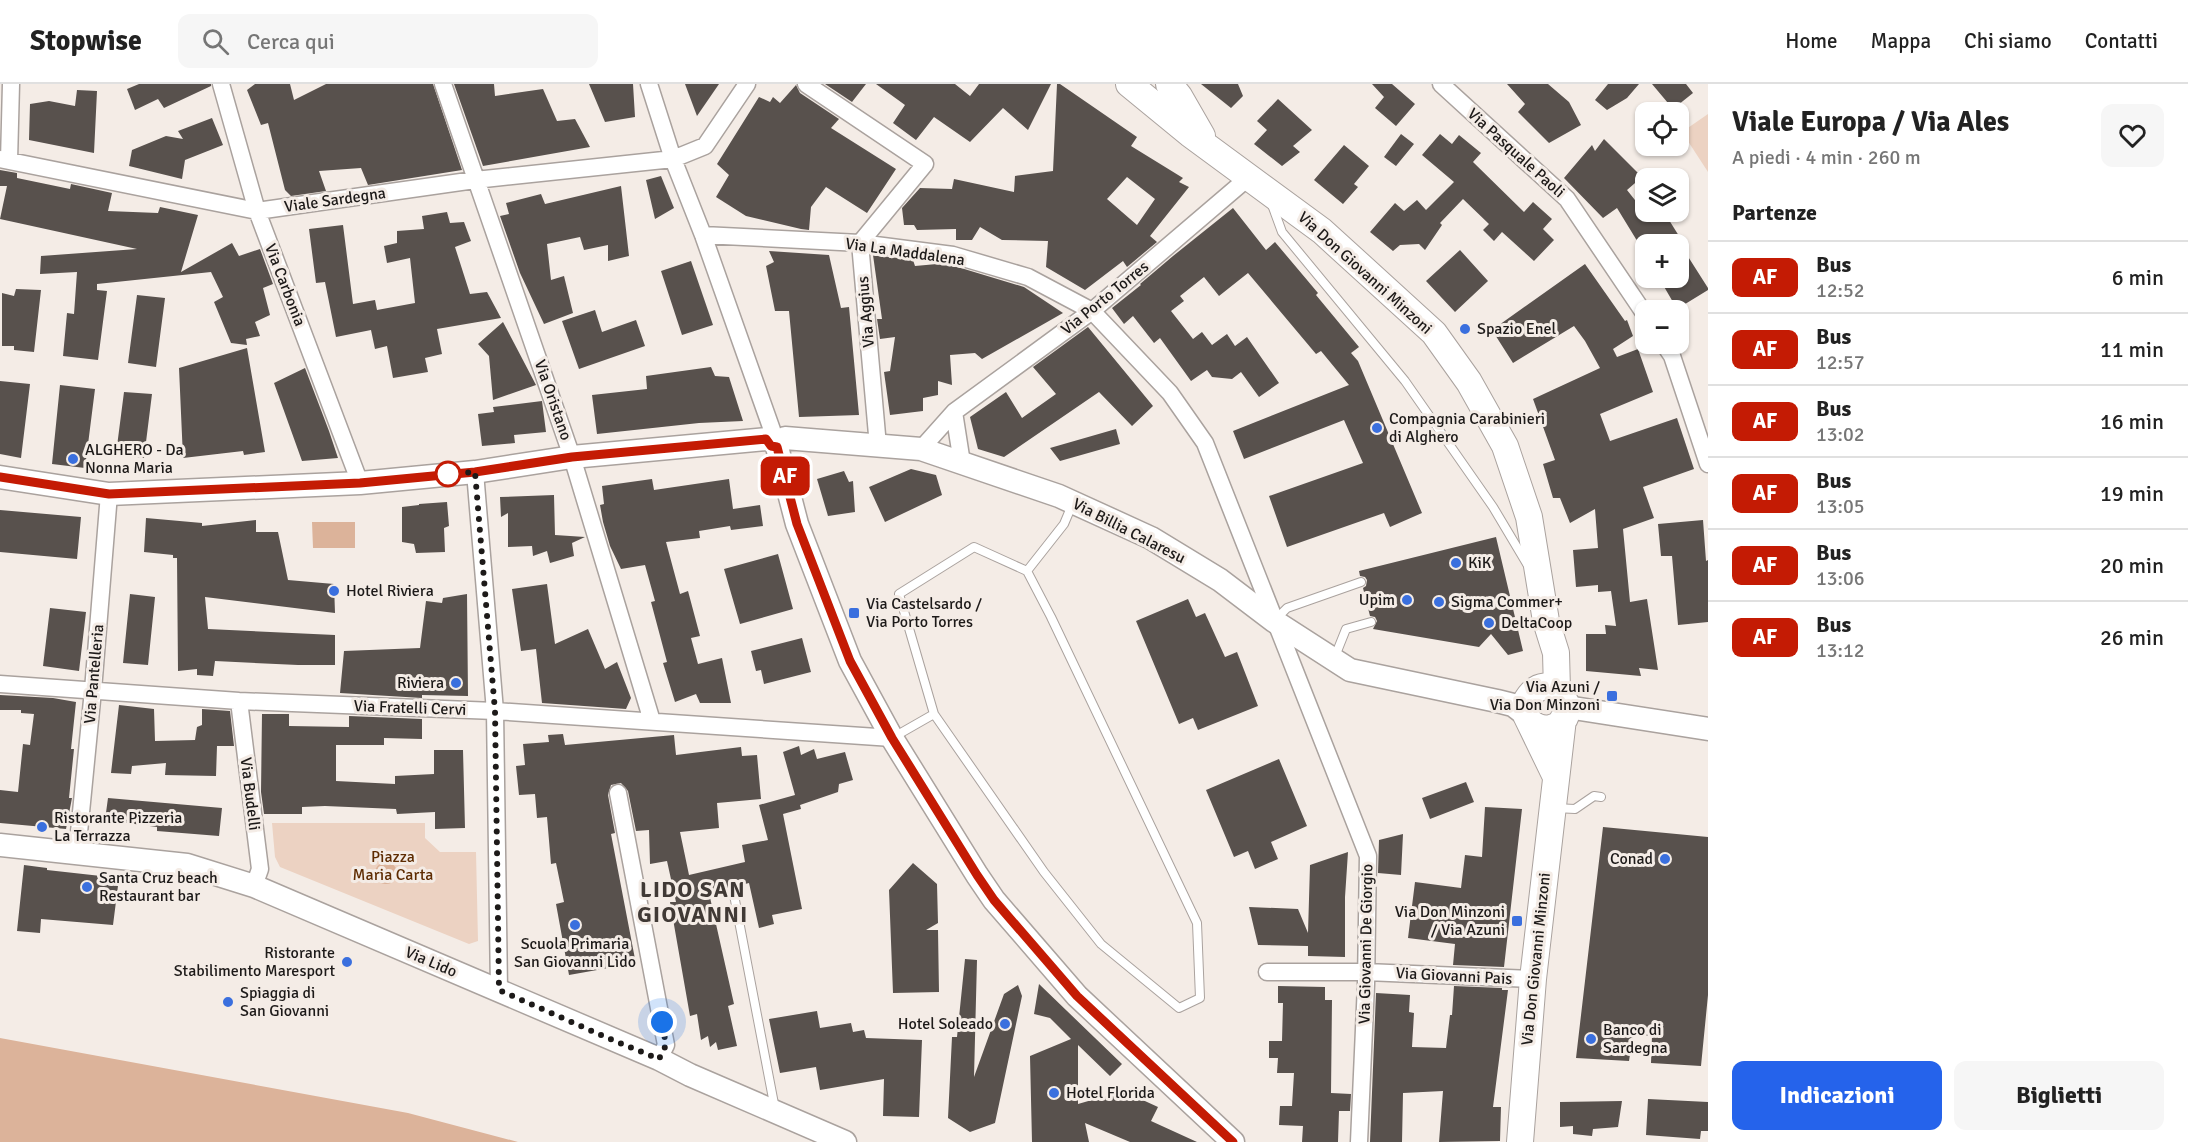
<!DOCTYPE html>
<html lang="it">
<meta charset="utf-8">
<style>
body{margin:0;font-family:Signika,sans-serif;background:#f6f6f6;color:#222;height:100vh;display:flex;flex-direction:column;font-size:22px;white-space:nowrap}
*{box-sizing:border-box;margin:0}
p{font-size:20px;color:#767676}
.icon{flex:none;width:33px;height:33px;fill:none;stroke:currentColor;stroke-width:2;stroke-linecap:round;stroke-linejoin:round}
.map{position:relative;flex:1;overflow:hidden}
.side{display:flex;flex-direction:column;background:#fff;width:480px}
.side>*{flex:none}
.badge{padding:0 12px;border-radius:9px;font-size:21px;line-height:39px}
.fabs{position:absolute;left:1635px;top:18px;display:grid;gap:12px}
.fabs a{display:grid;place-items:center;width:54px;height:54px;border-radius:12px;background:#fff;box-shadow:0 2px 4px #0004;font-size:30px}
.you{position:absolute;width:30px;height:30px;margin:-15px;border:4px solid #fff;border-radius:50%;background:#1a73e8;box-shadow:0 0 0 9px #1a73e833}
.map>.badge{position:absolute;translate:-50% -50%;box-shadow:0 0 0 3px #fff}
h2{padding:0 24px;font-size:22px;line-height:54px}
.round{display:grid;place-items:center;flex:none;width:63px;height:63px;border-radius:12px;background:#f6f6f6}
.summary{display:flex;align-items:center;justify-content:space-between;height:102px;padding:0 24px}
h1{font-size:28px;font-weight:700;line-height:45px}
.primary-button{display:flex;gap:12px;margin-top:auto;padding:12px 24px}
.primary-button a{flex:1;height:69px;border-radius:12px;background:#2563eb;color:#fff;font-size:24px;font-weight:700;line-height:69px;text-align:center}
.primary-button a+a{background:#f6f6f6;color:#222}
ul{padding:0;list-style:none}
li{display:flex;align-items:center;gap:18px;height:72px;padding:0 24px;border-top:2px solid #e0e0e0}
li div{flex:1}
li b{display:block;font-size:22px}
li em{font-style:normal}
li .badge{min-width:66px;font-weight:700;text-align:center}
header{display:flex;align-items:center;gap:36px;box-sizing:border-box;height:84px;padding:0 30px;background:#fff;border-bottom:2px solid #e0e0e0}
header strong{font-size:28px}
nav{display:flex;gap:33px;margin-inline-start:auto;font-size:21px}
.search{width:420px;height:54px;background:#f6f6f6;display:flex;align-items:center;gap:15px;box-sizing:border-box;padding:0 21px;border-radius:12px;color:#767676;font-size:22px}
main{display:flex;flex:1;min-height:0}
.map>svg:first-child{display:block}
.green{fill:#ecd2c2}
.water{fill:#dcb39a}
.building{fill:#58514d;fill-rule:evenodd}
.lines{fill:none;stroke-linecap:round;stroke-linejoin:round}
.lane-casing{stroke:#aaa29e;stroke-width:10}
.street-casing{stroke:#aaa29e;stroke-width:19}
.secondary-casing{stroke:#aaa29e;stroke-width:25}
.primary-casing{stroke:#aaa29e;stroke-width:28}
.lane{stroke:#fff;stroke-width:8}
.street{stroke:#fff;stroke-width:16}
.secondary{stroke:#fff;stroke-width:22}
.primary{stroke:#fff;stroke-width:26}
.line-casing{stroke:#fff;stroke-width:14}
.line{stroke:#c41b04;stroke-width:9}
.walk{stroke:#1d1a19;stroke-width:6;stroke-dasharray:0 10.8}
.poi-dot{fill:#3a6fde;stroke:#f4ece6;stroke-width:2}
.stop-dot{fill:#fff;stroke:#c41b04;stroke-width:3}
.labels{text-anchor:middle;dominant-baseline:central;stroke-width:6;stroke-linejoin:round;paint-order:stroke}
.street-label{font-size:16px;fill:#1d1a19;stroke:#f4ece6}
.poi-label{font-size:16px;fill:#1d1a19;stroke:#f4ece6;text-anchor:start}
.park-label{font-size:16px;fill:#5e2c02;stroke:#f4ece6}
.district-label{font-size:22px;font-weight:bold;letter-spacing:1.5px;fill:#403935;stroke:#f4ece6}
</style>
<header>
<strong>Stopwise</strong>
<div class="search"><svg class="icon" aria-label="search" viewBox="0 0 24 24"><circle cx="10" cy="10" r="6"/><path d="M15 15l6 6"/></svg>Cerca qui</div>
<nav><a>Home</a><a>Mappa</a><a>Chi siamo</a><a>Contatti</a></nav>
</header>
<main>
<div class="map">
<svg width="1708" height="1058" viewBox="0 0 1708 1058">
<rect width="100%" height="100%" fill="#f4ece6"/>
<path class="green" d="M1708,30V88L1682,48Z
M272,739H425V754L440,768H476L478,857L469,860L280,783L275,773Z"/>
<path class="water" d="M312,438H355V464H313Z
M375 789a11 11 0 1 1 22 0a11 11 0 1 1-22 0Z
M0,954L408,1029L518,1058H0Z"/>
<path class="building" d="M139,0H211V2L164,24L158,15L135,26L127,5Z
M255,0H290L294,16L326,0H433L462,86L368,101L361,84L319,87L326,107L291,112L285,106L268,39L261,41L247,6Z
M454,0H494L495,12L543,5L557,37L575,35L590,63L483,82Z
M589,0H633L635,33L605,38Z
M685,0H719L697,32Z
M825,0H866L852,18Z
M876,0H955L970,12L979,0H1051L1028,46L1003,24L970,58L934,33L916,56L893,39L905,21Z
M1057,0H1060L1137,53L1131,62L1183,94L1179,98L1189,103L1150,152L1157,158L1127,183L1123,177L1085,206L1046,183L1048,157L1002,156L980,143L972,156H956V145L917,146L914,141H904L902,124L920,104L952,105L954,95L1014,108L1015,92L1053,87ZM1127,93L1155,115L1137,141L1107,115Z
M1201,0H1238L1243,12L1231,24Z
M1372,0H1392L1415,20L1396,42L1375,24L1384,13Z
M1507,0H1548L1569,18L1581,41L1549,59L1518,28L1525,20Z
M1608,0H1639L1627,14L1607,26L1595,16Z
M1652,0H1686L1693,9L1673,25Z
M796,1L800,9L839,35L831,44L896,85L867,129L826,103L811,123L809,146L801,145L746,132L716,113L729,91L717,80L759,13L770,18L773,13L780,19Z
M77,6L97,7L94,69L29,56L30,20L49,17L75,22Z
M1278,15L1312,46L1293,62L1300,68L1282,82L1254,60L1267,46L1257,37Z
M212,34L223,61L185,76L182,95L129,82L132,66L166,52L183,55L178,47Z
M1401,50L1414,60L1396,82L1384,73Z
M1440,50L1452,60L1459,51L1481,69L1473,78L1524,128L1533,118L1552,135L1543,145L1554,156L1534,177L1502,148L1494,157L1483,146L1489,140L1463,115L1440,139L1442,141L1425,166L1419,160L1400,161L1393,167L1370,148L1395,119L1404,127L1417,116L1426,126L1454,98L1422,71Z
M1604,55L1642,93L1627,106L1650,135L1664,128L1684,160H1680L1708,204V206L1677,225L1659,194H1678V160H1639L1617,124L1603,134L1564,94L1592,61L1595,67Z
M1344,61L1369,82L1354,100L1358,103L1343,120L1314,96Z
M0,86L17,89V94L70,105L71,100L112,109L108,127L158,129L160,123L198,131L181,188L232,159L239,172L260,165L273,200L263,204L270,231L255,238L260,252L246,255L247,261L231,259L214,218L223,213L211,188L97,200V206L107,207L98,276L63,272L67,229L74,230L77,188L40,190L41,172L137,165L0,135L7,102H0Z
M661,92L674,124L655,135L646,96Z
M621,102L629,172L608,177V161L584,166L580,153L547,160L551,196L564,192L573,229L544,240L520,189L500,132L509,130L506,119L541,110L545,120Z
M1233,124L1266,166L1275,158L1318,209L1316,211L1359,263L1351,269L1358,277L1422,429L1390,443L1384,429L1287,463L1269,412L1363,379L1344,336L1244,375L1233,347L1349,301L1321,267L1316,270L1248,189L1219,212L1204,193L1180,212L1184,217L1171,227L1193,255L1202,248L1212,261L1227,250L1235,262L1247,253L1279,299L1259,313L1241,288L1232,295L1212,293L1207,286L1191,297L1160,254L1154,259L1133,232L1124,240L1112,224L1141,201L1140,200L1173,172Z
M447,128L450,139L464,138L471,157L455,163L470,210L487,208L501,234L437,245L442,270L425,274L428,288L393,294L387,262L375,265L371,246L336,253L325,198L316,199L309,145L343,141L353,220L375,216L377,226L415,219L410,174L387,179L384,162L397,159V147L424,145L422,132Z
M1460,166L1488,197L1455,228L1426,197Z
M769,167L829,171L841,224L849,223L859,331L799,333L789,227H775L766,182L774,178Z
M873,171L913,176L915,182L937,180L951,181L1024,203L1063,229L982,275L975,269L950,271L952,301L938,297V311L923,314V327L890,331L884,288L890,287L895,253L880,255L877,235H882Z
M691,177L713,241L682,251L661,187Z
M1585,180L1625,237L1627,236L1633,252L1613,265L1617,273L1638,265L1653,308L1600,330L1610,357L1677,334L1694,385L1643,403L1654,434L1623,445L1630,518L1647,515L1658,586L1639,584L1641,592L1586,587V550H1606L1605,541L1616,542L1611,507L1598,508V501L1576,503L1573,466L1598,464L1595,425L1570,439L1560,414H1553L1543,380L1555,376L1533,315L1600,284L1585,257L1574,242L1513,279L1492,246Z
M16,205L41,206L34,268L14,266V262H2V209L14,212Z
M137,211L165,214L156,283L128,279Z
M595,226L602,248L636,236L645,262L579,285L562,237Z
M503,238L536,301L493,316L489,272L478,260Z
M1088,243L1153,322L1132,342L1099,308L1004,373L978,365L970,333L1006,308L1022,334L1056,310L1033,283Z
M247,264L265,368L244,371L243,367L183,374L179,284Z
M711,283L715,292L729,293L743,337L699,339L597,350L592,311L647,305L646,292Z
M305,284L329,347L338,374L302,377L274,299Z
M0,297L30,300L21,374L0,370Z
M60,301L95,305L85,384L52,380Z
M124,308L152,310L144,374L116,370Z
M542,317L546,348L514,351L515,359L482,362L478,330L494,328L493,323Z
M1116,345L1120,360L1060,377L1050,364Z
M911,385L936,391L942,411L885,438L869,403Z
M844,387L849,398L853,397L855,428L828,432L817,395Z
M652,395L654,406L729,395L733,425L760,421L763,442L731,446L730,442L699,447L700,454L666,458L680,510L688,507L700,552L691,554L698,580L722,574L731,619H700L696,610L675,618L663,579L667,578L651,518L655,517L645,481L621,485L610,462L603,438L600,421L604,420L602,402Z
M554,411L555,451L585,453L572,459L574,472L550,479L547,467L533,472L532,462L508,463V429L501,433L500,413Z
M447,418L449,442L444,444L445,468L416,469L414,460L402,458V423L419,421V420Z
M0,426L81,433L77,475L0,468Z
M146,434L202,439V442L256,436V448H278L288,496L334,500L335,529L205,513L208,545L335,551V581H298L215,577L213,592L197,591V585L178,587L177,474H173V471L144,468Z
M1703,436L1706,477L1708,476V538L1678,541L1672,472H1661L1658,440Z
M1496,453L1523,567L1508,571L1491,550L1479,563L1373,545L1377,537L1375,533L1370,532L1363,504L1366,502L1367,496L1365,493L1360,492L1359,487Z
M778,470L793,525L740,540L724,485Z
M547,500L555,560L588,545L605,585L617,578L631,614L626,625L542,619L536,565L521,567L512,505Z
M130,510L155,513L148,581L123,579Z
M467,510L468,612L422,611V614L340,609L344,567L420,564L426,517L442,519L443,514Z
M1188,515L1196,533L1205,529L1225,573L1237,568L1258,622L1198,646L1193,634L1179,640L1136,537Z
M50,524L86,528L79,587L43,582Z
M802,554L811,588L764,600L761,586L756,587L751,567Z
M0,611L53,614L76,618L71,665H74L69,714H72L66,745L0,739V706L18,708L23,660L30,661L34,630L21,629V626H0Z
M119,621L154,625L155,657L195,656L197,643L202,641V625L230,627L234,662H217L216,692L165,691L166,679L132,682L131,690L111,689Z
M262,630H289V642L349,643V632L422,635V655L384,654V661H336V697L395,700V692L434,690V666H463L465,744L435,745V728L397,730L396,725L325,722L302,723V730H264L261,708Z
M563,650L565,661L674,651L676,671L741,663L742,672L757,671L761,715L717,719L719,744L680,748L689,791L745,778L742,761L768,756L759,721L795,711L783,668L799,662L801,671L814,665L817,675L845,668L853,696L839,700L838,708L800,721L801,725L783,730L802,825L772,831L774,840L759,844L749,799L709,809L734,920L728,922L737,962L718,966L716,958L710,963L708,952L701,956L697,930L690,932L670,818H676L667,777L650,780L649,746L636,747L628,707L621,699L611,701L608,711L615,749L611,750L635,875L613,878L614,883L569,891L556,820L564,818L556,779L551,780L547,733L537,734L535,710L519,711L516,682L525,681L523,660L549,658L548,651Z
M1279,675L1307,742L1271,758L1278,775L1255,785L1248,767L1234,773L1206,706Z
M1466,698L1474,718L1430,735L1422,714Z
M108,714L222,724L219,752L157,747V743L105,736Z
M1485,723L1522,725L1504,883L1453,881L1455,860L1408,854L1415,798L1461,804L1465,771L1482,773Z
M1603,743L1708,753V911L1701,982L1651,979L1652,952L1633,950L1629,977L1576,974Z
M1403,750L1401,791L1378,789L1379,756Z
M1348,768L1345,813V873L1308,872V862L1258,861L1249,823L1298,825L1308,849L1310,781Z
M913,779L937,800L938,839L926,846H938L939,908L893,909L889,806Z
M24,781L47,784V786L119,794L113,841L41,835L40,849L17,847Z
M965,875L977,876L974,993L1004,910L1018,901L1022,912L995,1039L970,1048L948,1034L952,953H957Z
M1039,900L1122,980L1110,992L1078,961V1020L1123,1007L1158,1023L1151,1037L1197,1058H1130L1085,1039L1089,1058H1032L1030,972L1071,955L1050,934L1034,930Z
M1278,902L1325,903V916H1332L1331,1009L1351,1010L1350,1027H1339L1338,1058H1302L1303,1042L1279,1041L1280,1022H1292L1294,989H1277L1278,974H1269V957H1282L1283,919H1278Z
M1454,902L1502,904V906H1508L1493,1023H1501L1500,1057L1439,1058L1443,1007L1403,1009L1402,1058H1370L1376,909L1410,911L1409,928L1414,929L1412,963L1446,964L1450,931H1452Z
M817,927L820,944L851,939L853,948L864,946L866,954L922,956L919,1033L883,1032L884,995L820,1006L816,983L780,989L769,935Z
M1648,1015L1708,1018V1047H1701L1700,1055L1646,1051Z
M1622,1017L1618,1043L1593,1045L1592,1052L1573,1050V1042L1560,1043V1018Z"/>
<g class="lines">
<defs>
<path id="lane" d="M1271,118L1282,148L1405,297L1493,423L1527,480
M974,463L1027,487L1051,533L1197,839L1200,914L1179,924L1101,860L1044,788L934,630L899,510Z
M1027,487L1064,440L1072,421
M1275,536L1287,524L1361,498
M1336,570L1346,545L1371,538
M892,654L934,630
M1555,724L1575,725L1594,712L1601,713
M734,811L775,1025"/>
<path id="street" d="M221,0L257,127L360,399
M443,0L572,373L652,637
M649,0L673,75L703,151L772,346
M806,0L925,80L860,159L878,362
M1441,0L1567,115L1646,232
M0,75L257,127L475,96L673,75L705,62L747,0
M9,77L11,0
M703,151L860,159L953,171L1028,193L1092,227L1170,309L1205,359L1368,772L1366,900L1359,1058
M1664,260L1672,272L1708,380
M954,328L962,379
M921,365L954,328L1092,227L1249,93
M475,388L495,627L499,906
M0,600L239,617L495,627L892,654
M239,617L260,785L254,802
M618,709L666,961L659,975
M77,769L93,606L109,410
M1267,888H1366L1533,895"/>
<path id="secondary" d="M785,354L921,365L1059,412L1151,454L1220,496L1274,537L1350,586L1497,617L1513,621L1526,631
M777,363L797,440L850,577L892,654L977,791L994,816L1077,912L1233,1058
M0,393L109,410L360,399L475,388L572,373L766,355
M1567,623L1708,645
M0,761L187,781L254,802L659,975L690,991L845,1058"/>
<path id="primary" d="M1129,0L1190,50L1322,147L1434,249L1469,298L1505,362L1529,433L1546,537L1556,569L1557,606
M1169,0L1179,12L1202,52
M1529,637C1535,643 1542,646 1551,644C1589,634 1549,574 1525,619L1526,631L1556,693
M1520,1058L1533,895L1563,635"/>
</defs>
<use href="#lane" class="lane-casing"/>
<use href="#street" class="street-casing"/>
<use href="#secondary" class="secondary-casing"/>
<use href="#primary" class="primary-casing"/>
<use href="#lane" class="lane"/>
<use href="#street" class="street"/>
<use href="#secondary" class="secondary"/>
<use href="#primary" class="primary"/>
</g>
<g class="lines">
<defs>
<path id="line" d="M0,393L109,410L360,399L475,388L572,373L766,355L771,362L777,363L797,440L850,577L892,654L977,791L994,816L1077,912L1233,1058"/>
</defs>
<use href="#line" class="line-casing"/>
<use href="#line" class="line"/>
<path class="walk" d="M448,390L442,391L475,388L495,627L499,906L610,955L659,975L666,961L662,938"/>
</g>
<g class="poi-dot">
<circle cx="1465" cy="245" r="6"/>
<circle cx="1377" cy="344" r="6"/>
<circle cx="73" cy="375" r="6"/>
<circle cx="1456" cy="479" r="6"/>
<circle cx="334" cy="507" r="6"/>
<circle cx="1407" cy="516" r="6"/>
<circle cx="1439" cy="518" r="6"/>
<rect x="848" y="523" width="12" height="12" rx="3"/>
<circle cx="1489" cy="539" r="6"/>
<circle cx="456" cy="599" r="6"/>
<rect x="1606" y="606" width="12" height="12" rx="3"/>
<circle cx="42" cy="743" r="6"/>
<circle cx="1665" cy="775" r="6"/>
<circle cx="87" cy="803" r="6"/>
<rect x="1511" y="831" width="12" height="12" rx="3"/>
<circle cx="575" cy="841" r="6"/>
<circle cx="347" cy="878" r="6"/>
<circle cx="228" cy="918" r="6"/>
<circle cx="1005" cy="940" r="6"/>
<circle cx="1591" cy="955" r="6"/>
<circle cx="1054" cy="1009" r="6"/>
</g>
<circle class="stop-dot" cx="448" cy="390" r="12"/>
<g class="labels">
<g class="street-label">
<text transform="translate(1516 69) rotate(42)">Via Pasquale Paoli</text>
<text transform="translate(335 116) rotate(-8)">Viale Sardegna</text>
<text transform="translate(905 168) rotate(8)">Via La Maddalena</text>
<text transform="translate(1365 189) rotate(42)">Via Don Giovanni Minzoni</text>
<text transform="translate(285 201) rotate(69)">Via Carbonia</text>
<text transform="translate(1105 214) rotate(-39)">Via Porto Torres</text>
<text transform="translate(866 228) rotate(-95)">Via Aggius</text>
<text transform="translate(553 316) rotate(71)">Via Oristano</text>
<text transform="translate(1129 447) rotate(27)">Via Billia Calaresu</text>
<text transform="translate(94 590) rotate(-85)">Via Pantelleria</text>
<text transform="translate(410 624) rotate(2)">Via Fratelli Cervi</text>
<text transform="translate(250 710) rotate(83)">Via Budelli</text>
<text transform="translate(1366 860) rotate(-89)">Via Giovanni De Giorgio</text>
<text transform="translate(1536 875) rotate(-84)">Via Don Giovanni Minzoni</text>
<text transform="translate(431 878) rotate(23)">Via Lido</text>
<text transform="translate(1454 892) rotate(3)">Via Giovanni Pais</text>
</g>
<g class="poi-label">
<text x="1477" y="245">Spazio Enel</text>
<text x="1389" y="335">Compagnia Carabinieri<tspan x="1389" dy="18">di Alghero</tspan></text>
<text x="85" y="366">ALGHERO - Da<tspan x="85" dy="18">Nonna Maria</tspan></text>
<text x="1468" y="479">KiK</text>
<text x="346" y="507">Hotel Riviera</text>
<text x="1395" y="516" text-anchor="end">Upim</text>
<text x="1451" y="518">Sigma Commer+</text>
<text x="866" y="520">Via Castelsardo /<tspan x="866" dy="18">Via Porto Torres</tspan></text>
<text x="1501" y="539">DeltaCoop</text>
<text x="444" y="599" text-anchor="end">Riviera</text>
<text x="1600" y="603" text-anchor="end">Via Azuni /<tspan x="1600" dy="18">Via Don Minzoni</tspan></text>
<text x="54" y="734">Ristorante Pizzeria<tspan x="54" dy="18">La Terrazza</tspan></text>
<text x="1653" y="775" text-anchor="end">Conad</text>
<text x="99" y="794">Santa Cruz beach<tspan x="99" dy="18">Restaurant bar</tspan></text>
<text x="1505" y="828" text-anchor="end">Via Don Minzoni<tspan x="1505" dy="18">/ Via Azuni</tspan></text>
<text x="575" y="860" text-anchor="middle">Scuola Primaria<tspan x="575" dy="18">San Giovanni Lido</tspan></text>
<text x="335" y="869" text-anchor="end">Ristorante<tspan x="335" dy="18">Stabilimento Maresport</tspan></text>
<text x="240" y="909">Spiaggia di<tspan x="240" dy="18">San Giovanni</tspan></text>
<text x="993" y="940" text-anchor="end">Hotel Soleado</text>
<text x="1603" y="946">Banco di<tspan x="1603" dy="18">Sardegna</tspan></text>
<text x="1066" y="1009">Hotel Florida</text>
</g>
<g class="park-label">
<text x="393" y="773">Piazza<tspan x="393" dy="18">Maria Carta</tspan></text>
</g>
<g class="district-label">
<text x="693" y="805">LIDO SAN<tspan x="693" dy="25">GIOVANNI</tspan></text>
</g>
</g>
</svg>
<div class="fabs">
<a><svg class="icon" aria-label="locate" viewBox="0 0 24 24"><circle cx="12" cy="12" r="6"/><path d="M12 2v4M12 18v4M2 12h4M18 12h4"/></svg></a>
<a><svg class="icon" aria-label="layers" viewBox="0 0 24 24"><path d="M12 4l9 5-9 5-9-5zM3 14l9 5 9-5"/></svg></a>
<a>+</a>
<a>−</a>
</div>
<div class="you" style="left:662px;top:938px"></div>
<b class="badge" style="left:785px;top:392px;background:#c41b04;color:#fff">AF</b>
</div>
<section class="side">
<div class="summary"><div><h1>Viale Europa / Via Ales</h1><p>A piedi · 4 min · 260 m</p></div><a class="round"><svg class="icon" aria-label="heart" viewBox="0 0 24 24"><path d="M12 20l-8-8c-3-5 5-10 8-4 3-6 11-1 8 4z"/></svg></a></div>
<h2>Partenze</h2>
<ul>
<li><span class="badge" style="background:#c41b04;color:#fff">AF</span><div><b>Bus</b><p>12:52</p></div><em>6 min</em></li>
<li><span class="badge" style="background:#c41b04;color:#fff">AF</span><div><b>Bus</b><p>12:57</p></div><em>11 min</em></li>
<li><span class="badge" style="background:#c41b04;color:#fff">AF</span><div><b>Bus</b><p>13:02</p></div><em>16 min</em></li>
<li><span class="badge" style="background:#c41b04;color:#fff">AF</span><div><b>Bus</b><p>13:05</p></div><em>19 min</em></li>
<li><span class="badge" style="background:#c41b04;color:#fff">AF</span><div><b>Bus</b><p>13:06</p></div><em>20 min</em></li>
<li><span class="badge" style="background:#c41b04;color:#fff">AF</span><div><b>Bus</b><p>13:12</p></div><em>26 min</em></li>
</ul>
<div class="primary-button"><a>Indicazioni</a><a>Biglietti</a></div>
</section>
</main>
